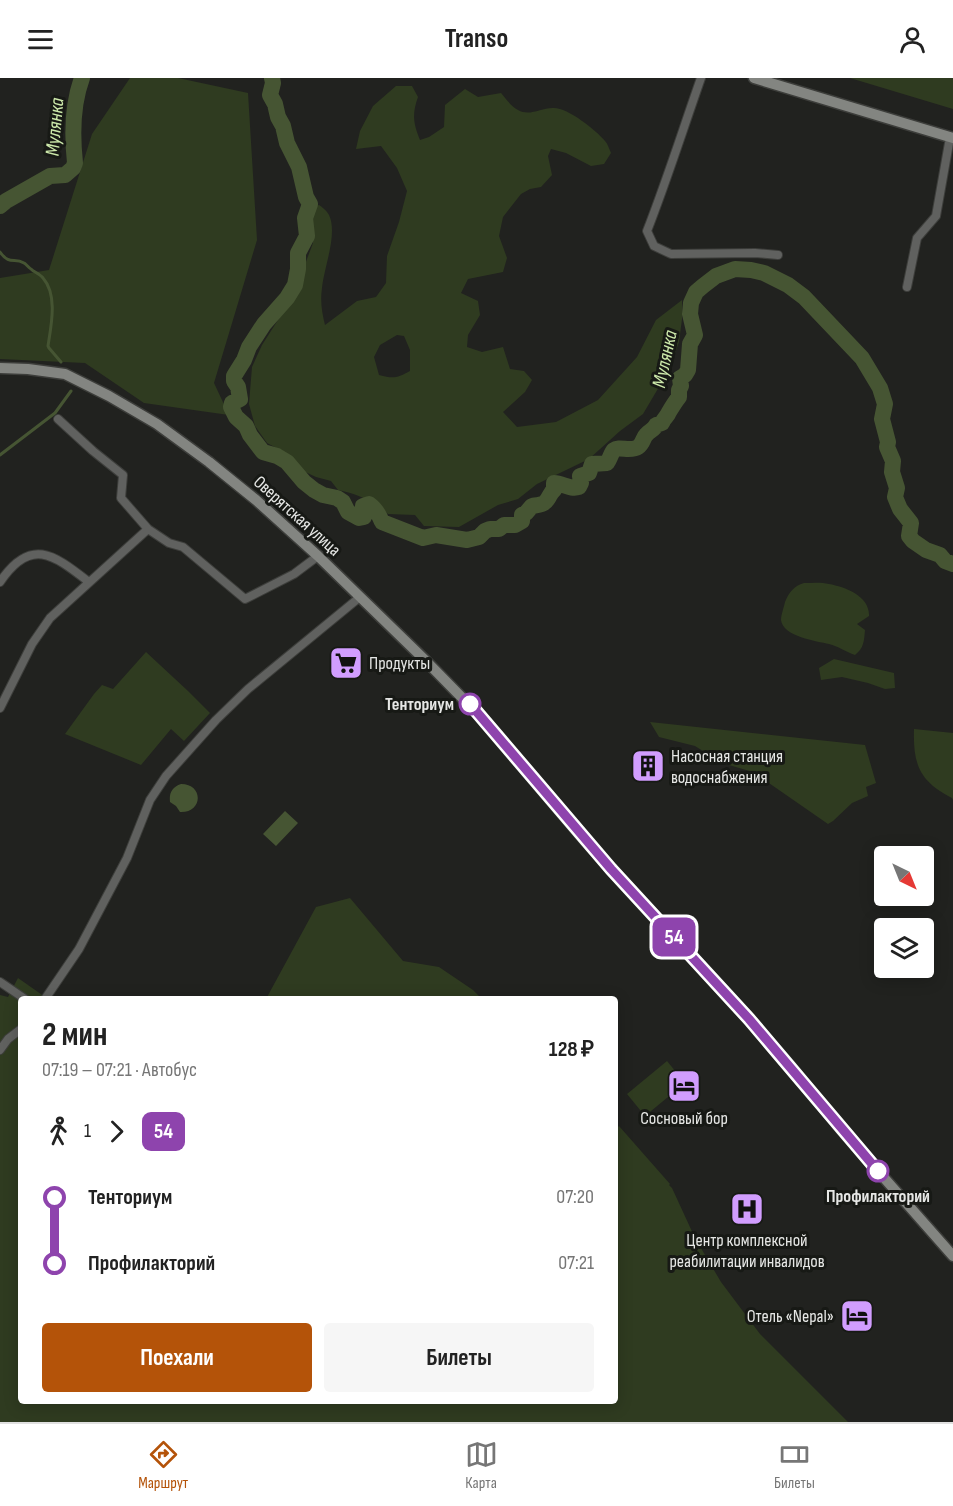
<!DOCTYPE html>
<html lang="ru">
<meta charset="utf-8">
<style>
body{margin:0;font-family:"Sofia Sans Condensed",sans-serif;background:#f6f6f6;color:#222;height:100vh;display:flex;flex-direction:column;font-size:22px;white-space:nowrap}
*{box-sizing:border-box;margin:0}
p{font-size:20px;color:#767676}
.icon{flex:none;width:33px;height:33px;fill:none;stroke:currentColor;stroke-width:2;stroke-linecap:round;stroke-linejoin:round}
.map{position:relative;flex:1;overflow:hidden}
.drawer{position:absolute;left:18px;top:918px;width:600px;height:408px;display:flex;flex-direction:column;background:#fff;border-radius:6px;box-shadow:0 3px 15px #0003}
.drawer>*{flex:none}
.badge{padding:0 12px;border-radius:9px;font-size:21px;line-height:39px}
.needle{width:39px;rotate:137deg}
.controls{position:absolute;left:874px;top:768px;display:grid;gap:12px}
.controls a{display:grid;place-items:center;width:60px;height:60px;border-radius:6px;background:#fff;box-shadow:0 3px 15px #0003;font-size:30px}
.map>.badge{position:absolute;translate:-50% -50%;box-shadow:0 0 0 3px #fff}
.legs{display:flex;align-items:center;gap:9px;height:66px;padding:0 24px;font-size:20px}
.legs p{margin-inline-start:auto}
.summary{display:flex;align-items:center;justify-content:space-between;height:102px;padding:0 24px}
h1{font-size:33px;font-weight:700;line-height:45px}
.action{display:flex;gap:12px;margin-top:auto;padding:12px 24px}
.action a{flex:1;height:69px;border-radius:6px;background:#b45309;color:#fff;font-size:24px;font-weight:700;line-height:69px;text-align:center}
.action a+a{background:#f6f6f6;color:#222}
ul{padding:0 24px;list-style:none}
li{display:flex;align-items:center;gap:21px;height:66px;font-size:22px}
li i{display:grid;place-items:center;width:9px;height:100%;margin:0 8px;background:currentColor}
li i::after{content:'';width:15px;height:15px;margin:-8px;border:4px solid;border-radius:50%;background:#fff}
li p{margin-inline-start:auto}
li:first-child i{background:linear-gradient(#0000 50%,currentColor 0)}
li:last-child i{background:linear-gradient(currentColor 50%,#0000 0)}
header{display:flex;justify-content:space-between;align-items:center;height:78px;padding:0 24px;background:#fff;font-size:27px;font-weight:700}
.dock{display:flex;justify-content:space-around;align-items:center;height:84px;border-top:2px solid #e0e0e0;background:#fff;font-size:16px;color:#767676}
.dock a{display:grid;justify-items:center;gap:3px}
.dock .selected{color:#b45309}
.map>svg:first-child{display:block}
.green{fill:#2f3b20;fill-rule:evenodd}
.water{fill:#465533}
.lines{fill:none;stroke-linecap:round;stroke-linejoin:round}
.stream{stroke:#465533;stroke-width:3}
.river{stroke:#465533;stroke-width:16}
.street-casing{stroke:#3d3e3b;stroke-width:10}
.secondary-casing{stroke:#3d3e3b;stroke-width:13}
.street{stroke:#60615f;stroke-width:8}
.secondary{stroke:#838581;stroke-width:10}
.line-1-casing{stroke:#fff;stroke-width:14}
.line-1{stroke:#8e44ad;stroke-width:9}
.stop-1-dot{fill:#fff;stroke:#8e44ad;stroke-width:3}
.labels{text-anchor:middle;dominant-baseline:central;stroke-width:6;stroke-linejoin:round;paint-order:stroke}
.street-label{font-size:18px;fill:#e6e7e5;stroke:#171915}
.poi-label{font-size:18px;fill:#e6e7e5;stroke:#171915;text-anchor:start}
.stop-label{font-size:18px;font-weight:bold;fill:#e6e7e5;stroke:#171915;text-anchor:end}
.water-label{font-size:20px;font-style:italic;fill:#cde9ab;stroke:#171915}
</style>
<header><svg class="icon" aria-label="menu" viewBox="0 0 24 24"><path d="M4 6h16M4 12h16M4 18h16"/></svg>Transo<svg class="icon" aria-label="person" viewBox="0 0 24 24"><circle cx="12" cy="8" r="4"/><path d="M4 21q1-7 8-7t8 7"/></svg></header>
<div class="map">
<svg width="953" height="1344" viewBox="0 0 953 1344">
<rect width="100%" height="100%" fill="#21221f"/>
<path class="green" d="M130,0H178L248,15L257,162L214,305L229,337L144,325L85,285L0,281V200L49,192L92,56Z
M850,0H953V31Z
M396,8H412L418,19C412,36 413,45 420,62L429,59L444,49L445,27L465,11L478,19L501,15C506,21 512,29 518,32C530,39 542,29 554,30C568,30 596,52 605,63C608,66 609,71 611,75L604,86L591,88L566,75L551,71L548,78L552,97L541,109L530,111L521,116L503,139L499,158L507,180L503,194L468,201L461,215L478,223L480,237L468,257L467,269L482,274L503,269L510,291L524,293L532,302L525,314L503,334L517,349L556,344L598,322L637,279L656,242L682,222V241L679,264L669,292L643,336L620,353L589,381L537,406L518,421L498,427L459,449L424,448L415,437L388,436C377,424 354,415 338,412L331,403L316,399L303,393L286,375L267,365L255,348L249,326L252,289L262,267L285,231L294,220L299,209L301,197L313,165L309,140L310,134L314,129L319,127C322,129 327,133 329,137C338,156 324,189 322,210C320,223 322,235 325,247L357,223L376,219L386,205L387,178L399,144L407,113L397,90L381,68L356,71L360,53L373,28ZM397,257L404,258L410,272V293C397,300 394,301 379,297L374,279L380,267Z
M804,505C812,505 821,504 829,506C845,509 870,518 869,538L857,546L865,552C864,563 864,570 855,577C846,574 838,568 829,566C817,563 783,559 781,542C781,537 784,529 785,524C789,514 794,508 804,505Z
M146,574L188,613L210,635L184,663L171,651L141,687L65,656L94,616L102,607L113,611Z
M834,581L894,595L895,610L885,611L868,605L842,599L821,602L819,590Z
M650,644L865,667L876,705L866,709L868,718L852,725L833,743L828,746L753,694L722,685L695,668L659,659Z
M914,651L953,655V722L952,720C919,703 913,686 914,651Z
M350,820L403,883L439,889L473,912L482,921H266L316,829Z
M18,900L48,921H21V1323H615V1046L618,1049L619,1048L670,1106L669,1107L672,1110L695,1160L721,1204L760,1256L848,1344H0V917L8,919Z
M667,983L685,1005L645,1038L627,1016Z"/>
<path class="water" d="M181,706C204,706 203,735 180,734L176,728L170,724C169,715 172,709 181,706Z
M285,733L298,745L276,768L263,756Z"/>
<g class="lines">
<path class="stream" d="M0,174C10,188 14,179 24,185C25,185 30,191 31,191C34,194 40,196 43,200C58,217 51,248 48,268L49,270L61,284
M0,377L55,335L71,313"/>
<path class="river" d="M272,0L273,5L270,17L275,26L278,39L283,48L287,65L299,89L306,119L310,126L305,140L307,158L298,175V191L295,207L287,220L264,246L249,269L244,282L234,298V303L238,309L240,321L232,325L231,329L236,339L246,348L250,357L263,374L277,378L287,384L304,404L314,412L323,417L337,420L343,424L348,434L359,440L364,439L363,428L369,426C376,431 379,436 382,444L423,460L436,457L467,462L479,459L485,453L490,451H499L504,447H515L522,443V437L526,435L532,428C537,427 544,427 547,422C550,418 550,415 554,412V405C563,405 570,412 579,409L581,405L580,398L589,395L592,386L607,385C610,381 611,375 614,372C619,368 631,374 638,369C643,366 643,360 646,357C650,352 654,352 656,347L662,345C664,340 667,339 669,334C672,329 675,324 679,319V312L681,308L680,300L685,297L688,292L690,266L695,257L690,236L691,225L696,214L703,208L716,198L735,191L751,192L764,195L788,207L804,219L862,280L880,310L885,326L882,341L888,364L887,369L893,383L892,394L897,410L895,419L900,431L911,445L909,458L913,463L926,472L940,477L945,483L953,486
M0,128L6,123L50,98L65,97L73,90L75,85C72,57 72,27 82,0"/>
<defs>
<path id="street" d="M701,0C683,51 667,102 647,153L654,168L671,176L755,175L778,177
M907,209L917,160L936,138L949,65L953,59
M58,341L93,373L123,397L121,420L148,451L169,465L183,469L245,521L294,496L318,478
M0,504C31,458 54,477 89,504
M0,630L32,566L50,540L148,451
M0,904L25,921
M45,921L79,871L127,780L150,722L166,698L216,642L248,611L360,519
M0,972L8,961L21,951"/>
<path id="secondary" d="M754,0L953,60
M0,290L28,291L65,296L109,318L157,346L209,384L256,422L318,478L426,583L477,635L584,761L734,924L791,989L841,1051L953,1178"/>
</defs>
<use href="#street" class="street-casing"/>
<use href="#secondary" class="secondary-casing"/>
<use href="#street" class="street"/>
<use href="#secondary" class="secondary"/>
</g>
<g class="lines">
<defs>
<path id="line-1" d="M470,626L611,791L749,941L878,1093"/>
</defs>
<use href="#line-1" class="line-1-casing"/>
<use href="#line-1" class="line-1"/>
</g>
<defs>
<symbol id="supermarket-square" viewBox="-11 -11 22 22"><rect x="-9" y="-9" width="18" height="18" rx="4" fill="#d19dfe" stroke="#171915"/><path d="M-6-5.5h2.5l.6 2H6L4.5 2H-2.5L-4.4-4H-6ZM-1.5 3.2a1.3 1.3 0 1 0 .1 0ZM3 3.2a1.3 1.3 0 1 0 .1 0Z" fill="#111"/></symbol>
<symbol id="building-square" viewBox="-11 -11 22 22"><rect x="-9" y="-9" width="18" height="18" rx="4" fill="#d19dfe" stroke="#171915"/><path d="M-4-6H4V6H1V3H-1V6H-4ZM-2.5-4.3h1.7v1.8h-1.7ZM.8-4.3h1.7v1.8H.8ZM-2.5-1h1.7V.8h-1.7ZM.8-1h1.7V.8H.8Z" fill="#111"/></symbol>
<symbol id="hotel-square" viewBox="-11 -11 22 22"><rect x="-9" y="-9" width="18" height="18" rx="4" fill="#d19dfe" stroke="#171915"/><path d="M-6-4.5h1.5V1H6V5H4.5V3h-9V5H-6ZM-4 0a1.8 1.8 0 1 1 3.6 0ZM.5 0V-2.5h3Q6-2.5 6 0Z" fill="#111"/></symbol>
<symbol id="hospital-square" viewBox="-11 -11 22 22"><rect x="-9" y="-9" width="18" height="18" rx="4" fill="#d19dfe" stroke="#171915"/><path d="M-5-5h3v3.5h4V-5h3V5h-3V1.5h-4V5h-3Z" fill="#111"/></symbol>
</defs>
<g fill-rule="evenodd">
<use href="#supermarket-square" x="327" y="566" width="38" height="38"/>
<use href="#building-square" x="629" y="669" width="38" height="38"/>
<use href="#hotel-square" x="665" y="989" width="38" height="38"/>
<use href="#hospital-square" x="728" y="1112" width="38" height="38"/>
<use href="#hotel-square" x="838" y="1219" width="38" height="38"/>
</g>
<g class="stop-1-dot">
<circle cx="470" cy="626" r="10"/>
<circle cx="878" cy="1093" r="10"/>
</g>
<g class="labels">
<g class="street-label">
<text transform="translate(297 438) rotate(42)">Оверятская улица</text>
</g>
<g class="poi-label">
<text x="369" y="585">Пpoдукты</text>
<text x="671" y="678">Насосная станция<tspan x="671" dy="21">водоснабжения</tspan></text>
<text x="684" y="1040" text-anchor="middle">Сосновый бор</text>
<text x="747" y="1162" text-anchor="middle">Центр комплексной<tspan x="747" dy="21">реабилитации инвалидов</tspan></text>
<text x="834" y="1238" text-anchor="end">Отель «Nepal»</text>
</g>
<g class="stop-label">
<text x="454" y="626">Тенториум</text>
<text x="878" y="1118" text-anchor="middle">Профилакторий</text>
</g>
<g class="water-label">
<text transform="translate(55 49) rotate(-85)">Мулянка</text>
<text transform="translate(665 281) rotate(-78)">Мулянка</text>
</g>
</g>
</svg>
<div class="controls">
<a><svg class="needle" viewBox="-14 -14 28 28"><path d="M0-13l5 13h-10z" fill="#e53935"/><path d="M0 13l5-13h-10z" fill="#767676"/></svg></a>
<a><svg class="icon" aria-label="layers" viewBox="0 0 24 24"><path d="M12 4l9 5-9 5-9-5zM3 14l9 5 9-5"/></svg></a>
</div>
<b class="badge" style="left:674px;top:859px;background:#8e44ad;color:#fff">54</b>
<section class="drawer">
<div class="summary"><div><h1>2 мин</h1><p>07:19 – 07:21 · Автобус</p></div><b>128 ₽</b></div>
<div class="legs"><svg class="icon" aria-label="walk" viewBox="0 0 24 24"><circle cx="13" cy="4" r="2"/><path d="M13 8l-2 6 4 7M11 14l-3 7M7 12l3-4h3l4 4"/></svg>1<svg class="icon" aria-label="forward" viewBox="0 0 24 24"><path d="M9 5l7 7-7 7"/></svg><b class="badge" style="background:#8e44ad;color:#fff">54</b></div>
<ul>
<li><i style="color:#8e44ad"></i><b>Тенториум</b><p>07:20</p></li>
<li><i style="color:#8e44ad"></i><b>Профилакторий</b><p>07:21</p></li>
</ul>
<div class="action"><a>Поехали</a><a>Билеты</a></div>
</section>
</div>
<nav class="dock">
<a class="selected"><svg class="icon" aria-label="directions" viewBox="0 0 24 24"><path d="M12 3l9 9-9 9-9-9zM9 14v-3h6M13 9l2 2-2 2"/></svg>Маршрут</a>
<a><svg class="icon" aria-label="map" viewBox="0 0 24 24"><path d="M3 6l6-2 6 2 6-2v14l-6 2-6-2-6 2zM9 4v14M15 6v14"/></svg>Карта</a>
<a><svg class="icon" aria-label="tickets" viewBox="0 0 24 24"><path d="M3 7h18v10H3zM15 7v10"/></svg>Билеты</a>
</nav>
